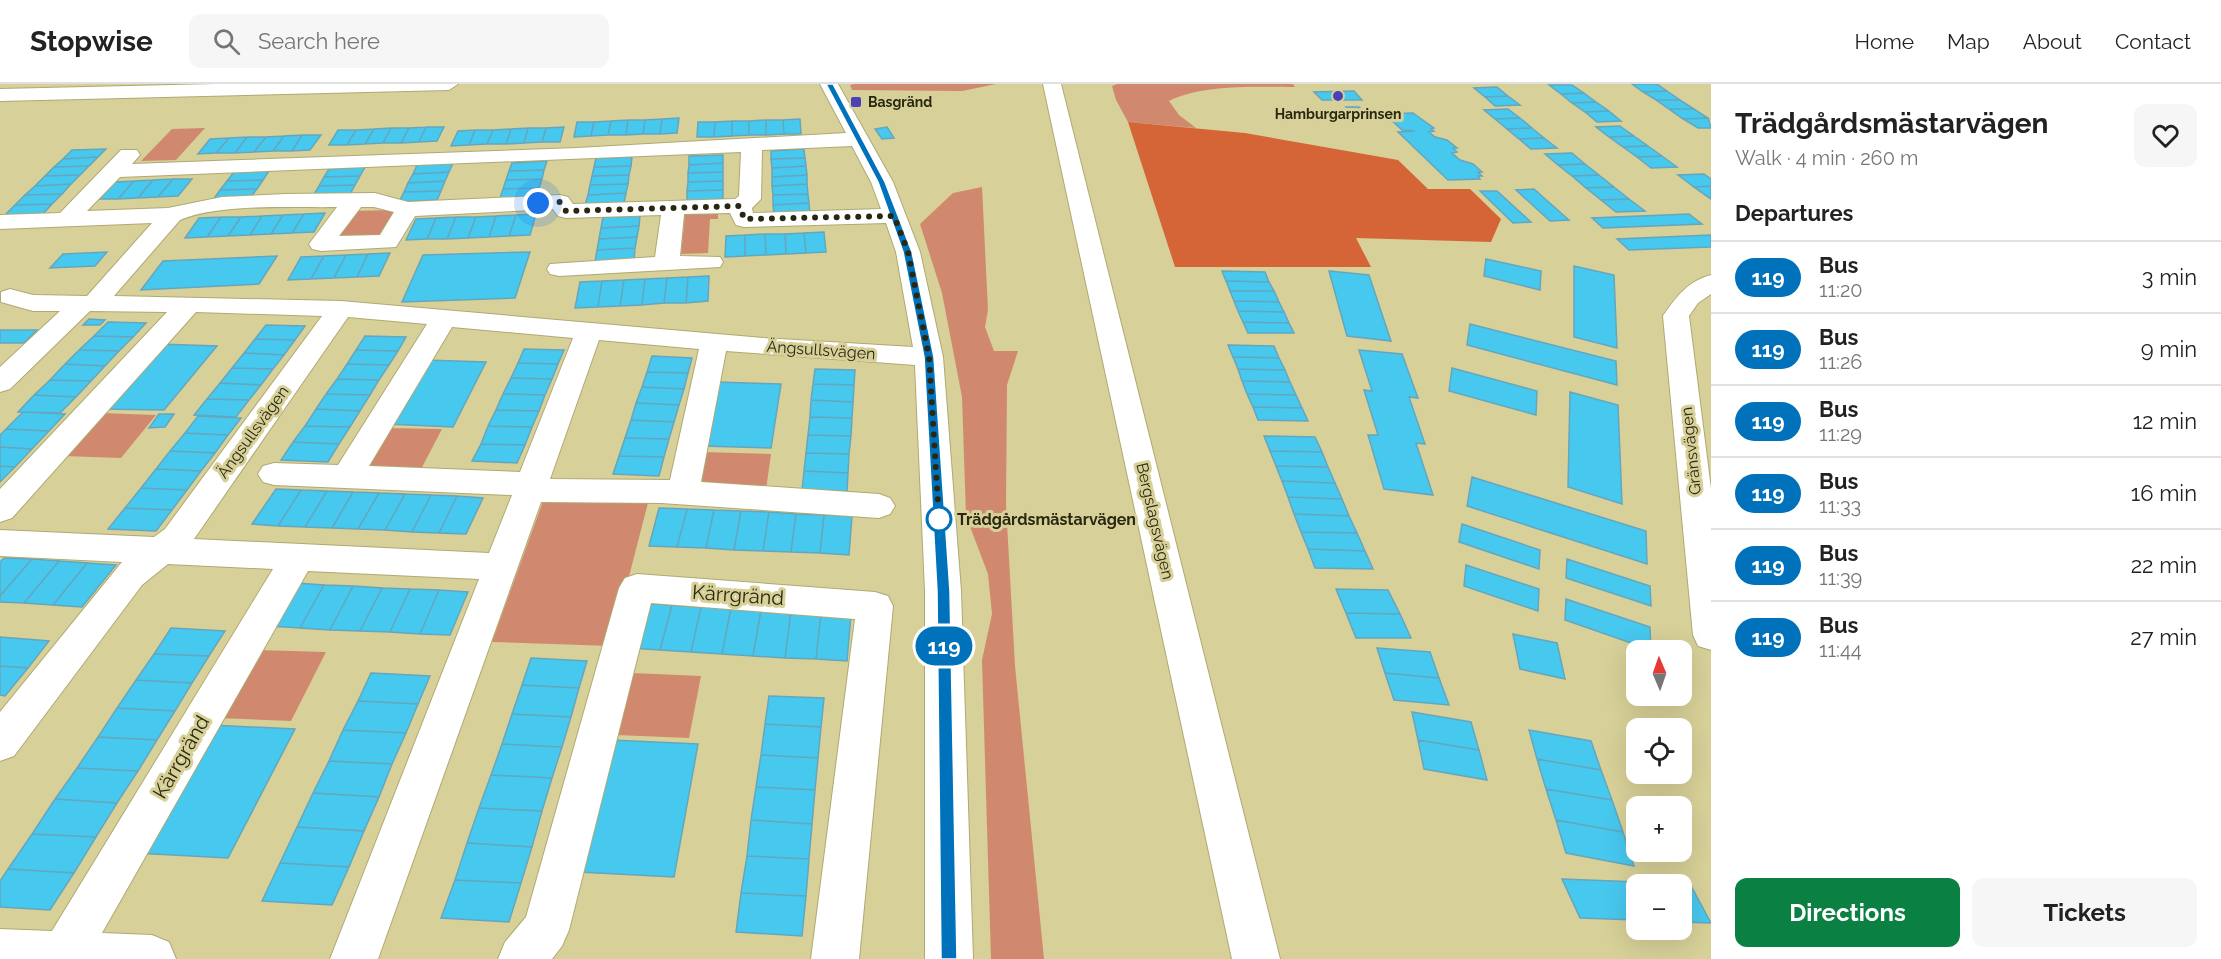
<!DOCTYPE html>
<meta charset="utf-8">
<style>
body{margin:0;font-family:Raleway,sans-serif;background:#f6f6f6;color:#222;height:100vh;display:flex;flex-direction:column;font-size:22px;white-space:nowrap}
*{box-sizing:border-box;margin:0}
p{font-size:20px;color:#767676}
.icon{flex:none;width:33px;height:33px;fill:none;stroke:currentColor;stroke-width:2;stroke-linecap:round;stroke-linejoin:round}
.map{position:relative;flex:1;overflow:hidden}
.details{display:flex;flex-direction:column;background:#fff;width:510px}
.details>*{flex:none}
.badge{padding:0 12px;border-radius:20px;font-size:21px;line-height:39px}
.needle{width:39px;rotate:358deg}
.fabs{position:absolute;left:1626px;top:556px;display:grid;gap:12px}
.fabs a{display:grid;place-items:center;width:66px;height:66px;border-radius:12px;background:#fff;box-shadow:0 6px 24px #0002;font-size:30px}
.you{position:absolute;width:30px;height:30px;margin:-15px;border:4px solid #fff;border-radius:50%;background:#1a73e8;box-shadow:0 0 0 9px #1a73e833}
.map>.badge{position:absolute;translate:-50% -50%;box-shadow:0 0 0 3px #fff}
h2{padding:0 24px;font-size:22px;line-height:54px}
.round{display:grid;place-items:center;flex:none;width:63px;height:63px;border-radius:12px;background:#f6f6f6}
.head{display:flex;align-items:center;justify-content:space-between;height:102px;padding:0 24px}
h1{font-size:28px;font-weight:700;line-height:45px}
.cta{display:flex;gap:12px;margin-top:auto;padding:12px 24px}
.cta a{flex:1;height:69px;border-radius:12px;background:#0b8043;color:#fff;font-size:24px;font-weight:700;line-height:69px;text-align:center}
.cta a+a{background:#f6f6f6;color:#222}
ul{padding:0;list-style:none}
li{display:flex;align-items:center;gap:18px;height:72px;padding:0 24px;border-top:2px solid #e0e0e0}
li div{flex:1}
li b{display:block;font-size:22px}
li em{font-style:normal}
li .badge{min-width:66px;font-weight:700;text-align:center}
header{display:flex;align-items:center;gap:36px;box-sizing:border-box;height:84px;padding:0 30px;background:#fff;border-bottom:2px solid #e0e0e0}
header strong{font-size:28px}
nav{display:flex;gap:33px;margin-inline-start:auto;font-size:21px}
.search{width:420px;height:54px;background:#f6f6f6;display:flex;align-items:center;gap:15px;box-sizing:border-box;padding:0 21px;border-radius:12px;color:#767676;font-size:22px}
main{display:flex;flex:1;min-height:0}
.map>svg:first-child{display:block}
.green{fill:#d0896e}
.forest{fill:#d56536}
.building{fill:#47c8ef;stroke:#65a6bc;stroke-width:1.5}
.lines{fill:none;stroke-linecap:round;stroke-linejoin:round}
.street-casing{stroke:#b0a973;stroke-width:2}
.secondary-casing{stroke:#b0a973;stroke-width:2}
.street{fill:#fff;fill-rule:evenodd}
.secondary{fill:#fff;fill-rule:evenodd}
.line{fill:#0072bc;stroke:#fff;stroke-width:1.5}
.walk{stroke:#2a2711;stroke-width:6;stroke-dasharray:0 10.8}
.poi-dot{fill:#4d3fb6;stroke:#d7d098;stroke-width:2}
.stop-dot{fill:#fff;stroke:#0072bc;stroke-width:3}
.labels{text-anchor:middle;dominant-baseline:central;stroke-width:6;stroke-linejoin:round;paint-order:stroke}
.far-poi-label{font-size:14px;font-weight:bold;fill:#2a2711;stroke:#d7d098;text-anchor:start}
.street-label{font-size:16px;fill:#2a2711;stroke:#d7d098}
.stop-label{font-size:16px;font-weight:bold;fill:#2a2711;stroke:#d7d098;text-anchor:start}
.near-street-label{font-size:20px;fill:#2a2711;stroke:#d7d098}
</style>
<header>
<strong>Stopwise</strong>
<div class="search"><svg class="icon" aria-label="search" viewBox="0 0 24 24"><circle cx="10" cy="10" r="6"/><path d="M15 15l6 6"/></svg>Search here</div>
<nav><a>Home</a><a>Map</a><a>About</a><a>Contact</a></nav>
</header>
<main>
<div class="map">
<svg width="1711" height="875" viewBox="0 0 1711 875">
<rect width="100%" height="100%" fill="#d7d098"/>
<path class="green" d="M855,0H996L962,7L852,6L850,1Z
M1117,0H1293L1295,3C1256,3 1203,0 1169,17L1179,31L1196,44L1128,38L1116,16L1112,2Z
M205,44L176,76L141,77L172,45Z
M982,103L988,226L985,243L994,267H1018L1007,301L1006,421L1015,582L1044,875H991L982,576L992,530L988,490L966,432L962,313L942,209L920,140L953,109Z
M394,126L381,151L338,153L353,127Z
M718,129V135H710L708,169L681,170L685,130Z
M101,329L156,331L121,374L63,372Z
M385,344L442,345L419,389L360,387Z
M702,368L771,370L766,406L694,405Z
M545,412L649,415L611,562L492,558Z
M256,566L326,568L291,637L217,634Z
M631,589L701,592L689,654L616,651Z"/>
<path class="forest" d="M1128,38L1245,49L1398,76L1428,105H1470L1501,135L1491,158L1356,154L1371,183H1175Z"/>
<path class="building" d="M1632,0H1657L1667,7L1643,8Z
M1549,1H1572L1584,9L1561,10Z
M1497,3L1508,12L1485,13L1474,4Z
M1354,7L1362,16H1322L1314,8Z
M1667,7L1680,16H1656L1643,8Z
M1584,9L1596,18L1572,19L1561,10Z
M1508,12L1520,21L1495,22L1485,13Z
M1656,16H1680L1694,25H1669Z
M1596,18L1609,27L1585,28L1572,19Z
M1346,23H1359L1369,33L1357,34Z
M1508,25L1520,34L1495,35L1484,26Z
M1669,25H1694L1708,34L1683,35Z
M1609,27L1621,37L1597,38L1585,28Z
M1413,29L1434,44L1431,45L1434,47L1429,48L1435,53L1447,56L1457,64H1453L1457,68L1452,69L1460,76L1473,80L1482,88H1478L1482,92H1478L1480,95L1448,96L1398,48L1415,47L1402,46L1385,30Z
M679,34L677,49L660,50L662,35Z
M1520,34L1532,44L1507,45L1495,35Z
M1708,34L1711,44H1698L1683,35Z
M662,35L660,50H643L645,36Z
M800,35L801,50H784L783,36Z
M628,36H645L643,50L626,51Z
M628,36L626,51H608L611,37Z
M766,36H783L784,50L766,51Z
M766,36V51H749V37Z
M611,37L608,51L591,52L594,38Z
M732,37H749V51L732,52Z
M732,37V52L714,53L715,38Z
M577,38H594L591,52L574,53Z
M698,38H715L714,53H697Z
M1620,42L1634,52L1609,53L1596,43Z
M426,43H444L437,57L419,58Z
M426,43L419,58L401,59L409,44Z
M564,43L560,58H542L546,44Z
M887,43L894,54L882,55L875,45Z
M391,44H409L401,59H383Z
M391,44L383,59L365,60L374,45Z
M528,44H546L542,58L524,59Z
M528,44L524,59L506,60L511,45Z
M1532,44L1544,54L1519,55L1507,45Z
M374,45L365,60L347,61L356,46Z
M511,45L506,60H487L493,46Z
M338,46H356L347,61H329Z
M475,46L469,61L451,62L458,47Z
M475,46H493L487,60L469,61Z
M302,51H321L310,66L292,67Z
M302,51L292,67H273L284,52Z
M284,52L273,67L254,68L266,53Z
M1634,52L1648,62L1623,63L1609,53Z
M247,53H266L254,68L235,69Z
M247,53L235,69H216L229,54Z
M229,54L216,69L198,70L210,55Z
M1544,54L1557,64L1531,65L1519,55Z
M1648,62L1662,72L1637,73L1623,63Z
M106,65L98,73L63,75L72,66Z
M804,65L805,74L771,75V67Z
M1572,69L1585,80L1558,81L1545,70Z
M723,71V79L689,81V72Z
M1662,72L1677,83L1651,84L1637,73Z
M98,73L89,82L54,83L63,75Z
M632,73L631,82L594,83L596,74Z
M805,74L806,82L772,84L771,75Z
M547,77L544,86L509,87L512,79Z
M453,79L449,88L413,90L417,81Z
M723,79V88L688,89L689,81Z
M1585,80L1599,91L1572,92L1558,81Z
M89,82L80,91L45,92L54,83Z
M631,82L629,91L592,92L594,83Z
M806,82L807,91L772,93V84Z
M365,83L360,92L324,93L329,85Z
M544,86L542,95L506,96L509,87Z
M269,87L263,96L227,97L234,88Z
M449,88L445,97L408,99L413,90Z
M723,88V97L688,98V89Z
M1704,90L1711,95V102L1694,103L1678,91Z
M80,91L71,100L35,102L45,92Z
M629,91L628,100L590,101L592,92Z
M807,91V100L772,102V93Z
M1599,91L1614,103L1586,104L1572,92Z
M360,92L355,101L319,102L324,93Z
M173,95H192L178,112L158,113Z
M173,95L158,113L138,114L153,96Z
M542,95L539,104L503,105L506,96Z
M153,96L138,114L118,115L134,97Z
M263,96L257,105L220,106L227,97Z
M134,97L118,115H98L114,98Z
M445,97L441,107L404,108L408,99Z
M723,97V106L687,107L688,98Z
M71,100L62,110L25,111L35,102Z
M628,100L626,109L588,111L590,101Z
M807,100L808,110L773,111L772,102Z
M355,101L350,110L313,112L319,102Z
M1711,102V115L1694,103Z
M1614,103L1629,115L1601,116L1586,104Z
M539,104L537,113L500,114L503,105Z
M257,105L250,114L213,116L220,106Z
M1534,105L1569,136L1550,137L1516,106Z
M723,106V115L687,117V107Z
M441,107L437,116L399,118L404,108Z
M1480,107H1497L1531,138L1513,139Z
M626,109L624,119L585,121L588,111Z
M62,110L52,120L15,121L25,111Z
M808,110L809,119L773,121V111Z
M1629,115L1645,127L1616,128L1601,116Z
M809,119L810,129L774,131L773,121Z
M52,120L43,130L5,131L15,121Z
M325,129L314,148L292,149L304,130Z
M304,130L292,149L271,150L283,131Z
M536,130L530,151L509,152L516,131Z
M1689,130L1702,140L1603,144L1592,134Z
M283,131L271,150L250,151L262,132Z
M516,131L509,152L489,153L496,132Z
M262,132L250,151L228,152L241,133Z
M496,132L489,153L468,154L476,133Z
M640,132L639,142L601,144L603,133Z
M221,133H241L228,152L207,153Z
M221,133L207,153L185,154L199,134Z
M456,133L447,155H427L436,134Z
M456,133H476L468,154L447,155Z
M436,134L427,155L406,156L416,135Z
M639,142L637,153L599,155L601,144Z
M824,148L826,168L806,169L804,149Z
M804,149L806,169L786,170L785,150Z
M765,150L766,171L745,172V151Z
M765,150H785L786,170L766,171Z
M745,151V172L725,173L726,152Z
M1711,151V163L1629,166L1617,155Z
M637,153L635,164L597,166L599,155Z
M635,164L634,176L595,178L597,166Z
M107,168L95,182L50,184L63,170Z
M530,168L515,214L402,218L423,171Z
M390,169L379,192L357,193L368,170Z
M368,170L357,193L334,194L346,171Z
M346,171L334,194L311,195L324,172Z
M277,172L259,200L141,206L163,177Z
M324,172L311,195L288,196L301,173Z
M1486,175L1541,187L1540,206L1484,192Z
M1574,182L1614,191L1617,264L1574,253Z
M1222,187L1265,188L1269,198L1226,197Z
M1329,187L1369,191L1391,257L1347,252Z
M709,192L708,217L686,219L688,193Z
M688,193L686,219H664L667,194Z
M667,194L664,219L642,221L645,195Z
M645,195L642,221L620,222L624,196Z
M624,196L620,222L598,223L602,197Z
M602,197L598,223L575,224L580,198Z
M1226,197L1269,198L1274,207H1230Z
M1230,207H1274L1279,218L1234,217Z
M1234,217L1279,218L1284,228L1238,227Z
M1238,227L1284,228L1289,239L1243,238Z
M89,235L105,236L100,241H83Z
M108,238L146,239L133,253L94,252Z
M1243,238L1289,239L1294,249H1248Z
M1470,240L1616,277L1617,301L1467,261Z
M266,241L305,242L295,256L255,255Z
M0,246H37L24,259H0Z
M94,252L133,253L119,267L79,266Z
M365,252L406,253L398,267L356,266Z
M255,255L295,256L284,271L244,269Z
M158,260L217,262L164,326L101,325Z
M1228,261L1274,262L1279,274L1233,273Z
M524,265L564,266L558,280L518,279Z
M79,266L119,267L105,282L65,280Z
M356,266L398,267L389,281L347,280Z
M1359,266L1402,270L1418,314L1409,313L1425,360L1416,359L1433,411L1384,405L1368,351H1378L1364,306L1372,307Z
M244,269L284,271L273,285L232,284Z
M652,272L692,274L688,289L647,288Z
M1233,273L1279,274L1285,286L1238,285Z
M425,276L486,278L453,343L388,340Z
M518,279L558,280L552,295L511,294Z
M65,280L105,282L91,297L50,296Z
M347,280L389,281L379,296L337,295Z
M232,284L273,285L261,301L220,299Z
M1452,284L1537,307L1536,331L1449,307Z
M815,285L855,286L854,301L813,300Z
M1238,285L1285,286L1290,298L1242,297Z
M647,288L688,289L684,305L642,303Z
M511,294L552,295L545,311L503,310Z
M337,295L379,296L370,311L326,310Z
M50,296L91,297L76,313L34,311Z
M1242,297L1290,298L1296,311L1247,310Z
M717,298L781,300L771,364L702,362Z
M220,299L261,301L249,316L207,315Z
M813,300L854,301L853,318L811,316Z
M642,303L684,305L679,321L636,319Z
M1570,308L1618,321L1622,420L1568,403Z
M326,310L370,311L360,327L316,325Z
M503,310L545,311L539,327L496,326Z
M1247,310L1296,311L1302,324L1253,323Z
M34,311L76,313L60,329L18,328Z
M207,315L249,316L236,333L194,331Z
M811,316L853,318L852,334L810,333Z
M636,319L679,321L674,338L631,336Z
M1253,323L1302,324L1308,337L1258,336Z
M316,325L360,327L350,343L305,342Z
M496,326L539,327L532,343L488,342Z
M23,328L65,330L49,347L6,345Z
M159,330H174L165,343L149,344Z
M198,332L241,334L228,351L185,349Z
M810,333L852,334L851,352L808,351Z
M631,336L674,338L669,355L625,354Z
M305,342L350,343L339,360L293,358Z
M488,342L532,343L525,361L481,360Z
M6,345L49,347L32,365L0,363V351Z
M185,349L228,351L215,369L170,367Z
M808,351L851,352L849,370L806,369Z
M1264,352L1315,353L1322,368L1270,367Z
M625,354L669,355L664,373L619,372Z
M293,358L339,360L328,378L281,376Z
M481,360L525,361L517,379L472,377Z
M0,363L32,365L15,383L0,382Z
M170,367L215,369L201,387L156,385Z
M1270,367L1322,368L1328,383L1276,382Z
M806,369L849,370L848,389L804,387Z
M619,372L664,373L659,392L613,390Z
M0,382L15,383L0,398Z
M1276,382L1328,383L1335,399L1282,397Z
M156,385L201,387L187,406L141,404Z
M804,387L848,389L847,408L802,407Z
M1472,393L1646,447L1647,480L1467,422Z
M1282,397L1335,399L1342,415L1288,413Z
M141,404L187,406L172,426L125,424Z
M276,405L301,406L278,442L252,440Z
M301,406L327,407L305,443L278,442Z
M327,407L353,408L332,444L305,443Z
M353,408L379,409L358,445L332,444Z
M379,409L405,410L385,446L358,445Z
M405,410L431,411L412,448L385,446Z
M431,411L457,412L439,449L412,448Z
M457,412L483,414L466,450L439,449Z
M1288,413L1342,415L1349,432L1294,430Z
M125,424L172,426L156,447L108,445Z
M659,424L687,425L677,463L649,462Z
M687,425L714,426L706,464L677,463Z
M714,426L741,427L734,466L706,464Z
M741,427L769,428L763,467L734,466Z
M769,428L796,430L791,468L763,467Z
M796,430L824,431L820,469L791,468Z
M1294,430L1349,432L1357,449L1301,448Z
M824,431L852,432L849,471L820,469Z
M1462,440L1540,466L1539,485L1459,458Z
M1301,448L1357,449L1365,467L1308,465Z
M1308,465L1365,467L1373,485L1315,484Z
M4,474L32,475L0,512V478Z
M32,475L59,477L24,519L0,518V512Z
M1567,475L1650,502L1651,522L1566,494Z
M59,477L87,479L53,521L24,519Z
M87,479L116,481L82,523L53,521Z
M1466,481L1539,505L1538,527L1464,502Z
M296,499L324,501L300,544L270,542Z
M324,501L353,502L330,546L300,544Z
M353,502L382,504L360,547L330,546Z
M382,504L410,505L390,548L360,547Z
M410,505L439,506L420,550L390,548Z
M1336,505L1388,506L1400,530L1346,529Z
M439,506L468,508L450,551L420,550Z
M1566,515L1650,543L1651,566L1565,536Z
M642,519L672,521L660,566L630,564Z
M672,521L701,523L691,568L660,566Z
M701,523L731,524L722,570L691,568Z
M731,524L761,526L753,572L722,570Z
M761,526L791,527L785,574L753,572Z
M791,527L821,529L816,575L785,574Z
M821,529L851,531L847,577L816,575Z
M1346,529L1400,530L1411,554H1356Z
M171,544L225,547L209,572L154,570Z
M1513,550L1557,559L1565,595L1520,585Z
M0,553L49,557L28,584L0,582Z
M1377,564L1430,568L1439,594L1385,589Z
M154,570L209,572L192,599L136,596Z
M531,574L587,577L579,604L522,601Z
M0,582L28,584L5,612L0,611Z
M371,589L430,592L418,620L358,617Z
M1385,589L1439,594L1449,621L1394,616Z
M136,596L192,599L175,627L117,624Z
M522,601L579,604L571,633L512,630Z
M769,612L824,614L821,643L765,640Z
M358,617L418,620L406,649L343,646Z
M117,624L175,627L157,656L98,653Z
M1412,628L1471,638L1479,666L1418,656Z
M512,630L571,633L562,663L502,660Z
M765,640L821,643L818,674L761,671Z
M211,641L295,645L228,774L136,769Z
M343,646L406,649L392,680L329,677Z
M1529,646L1591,657L1601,686L1537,675Z
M98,653L157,656L138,687L77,684Z
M611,656L698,660L674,793L579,788Z
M1418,656L1479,666L1487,696L1424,685Z
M502,660L562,663L552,694L491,691Z
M761,671L818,674L815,706L756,703Z
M1537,675L1601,686L1612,716L1546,705Z
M329,677L392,680L379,713L313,709Z
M77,684L138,687L117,719L55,715Z
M491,691L552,694L542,727L479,724Z
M756,703L815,706L812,740L751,736Z
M1546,705L1612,716L1623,748L1556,736Z
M313,709L379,713L364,747L297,743Z
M55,715L117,719L96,753L32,750Z
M479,724L542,727L532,763L467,759Z
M751,736L812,740L809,775L747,772Z
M1556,736L1623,748L1634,782L1566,769Z
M297,743L364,747L349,783L280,779Z
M32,750L96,753L74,789L8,785Z
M467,759L532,763L521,799L455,796Z
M747,772L809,775L806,812L741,809Z
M280,779L349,783L332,821L262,817Z
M8,785L74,789L50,826L0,823V797Z
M1562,795L1690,800L1711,839L1682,838V801H1636V836L1580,834Z
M455,796L521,799L509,838L441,834Z
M741,809L806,812L802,852L736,848Z"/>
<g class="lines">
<defs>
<path id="street" d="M820,0H838L893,98L920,168L943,273L961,507L973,875H925V507L915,281L726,267L701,398L879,410L890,414L895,422L890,430L879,434L661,419L541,418L378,875H330L479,495L308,487L102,849L152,851L169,858L176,875H0V845L52,847L273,485L168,480L142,501L14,672L0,677V628L122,478L0,472V446L154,453L165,445L322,232L196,228L12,434L0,438V405L167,228L90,227L10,305L0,308V283L60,227H33L1,218V208L10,205L33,211L87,212L152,139L0,145V131L60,129L121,66H137L140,71L132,80L577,64L846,49ZM852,62L871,98L881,125L753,129L752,124L761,115L762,66ZM741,68L739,112L735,115L573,120L568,113L560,111L408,118L375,109L286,110L222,113L168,124L87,127L120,93ZM337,123L309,160L312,165L321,167L396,163L415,132L553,125L558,132L566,134L661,131L655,173L550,180L547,185L550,190L559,192L720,183L723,178L720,173L680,172L684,130L730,129L736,141L744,143L886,139L896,168L913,263L763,254L341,217L114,212L180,136C220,119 293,124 337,123ZM361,123H374L394,128L380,151L339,152ZM348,233L427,240L338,381L274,379L263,382L258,390L263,398L274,401L512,411L489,469L194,455ZM452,243L573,254L520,388L369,382ZM599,256L699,265L670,396L550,395Z
M1711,191V210L1698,219L1689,232L1711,405V566L1698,562L1693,551L1663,232C1676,213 1688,197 1711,191Z
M637,490L875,508L888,512L893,522L859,875H811L855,535L651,519L569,846L562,862L552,875H498L505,858L526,833L619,504L625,494Z"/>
<path id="secondary" d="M215,0H458L449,6L0,17V5Z
M1043,0H1061L1280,875H1232Z"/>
</defs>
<use href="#street" class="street-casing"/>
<use href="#secondary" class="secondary-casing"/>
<use href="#street" class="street"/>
<use href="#secondary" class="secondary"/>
</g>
<path class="line" d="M826,0H833L885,98L912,168L934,273L950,507L957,875H941L937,507L924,273L903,168L878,98Z"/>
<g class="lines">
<path class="walk" d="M538,119L560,118L566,127L740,122L744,135L894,132L908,168L929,273L939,435"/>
</g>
<g class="poi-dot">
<circle cx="1338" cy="12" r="6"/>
<rect x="850" y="12" width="12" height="12" rx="3"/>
</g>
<circle class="stop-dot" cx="939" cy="435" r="12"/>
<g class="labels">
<g class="far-poi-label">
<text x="868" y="18">Basgränd</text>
<text x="1338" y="30" text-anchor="middle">Hamburgarprinsen</text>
</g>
<g class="street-label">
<text transform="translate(821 266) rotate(4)">Ängsullsvägen</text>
<text transform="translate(253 348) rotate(-54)">Ängsullsvägen</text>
<text transform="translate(1691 367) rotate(-96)">Gränsvägen</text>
<text transform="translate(1155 437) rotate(77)">Bergslagsvägen</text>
</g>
<g class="stop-label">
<text x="957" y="435">Trädgårdsmästarvägen</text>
</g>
<g class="near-street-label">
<text transform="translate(738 511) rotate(4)">Kärrgränd</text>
<text transform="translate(181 673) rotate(-60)">Kärrgränd</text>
</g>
</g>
</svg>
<div class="fabs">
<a><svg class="needle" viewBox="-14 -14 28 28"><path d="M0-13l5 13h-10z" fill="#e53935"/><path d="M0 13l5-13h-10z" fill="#767676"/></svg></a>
<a><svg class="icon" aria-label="locate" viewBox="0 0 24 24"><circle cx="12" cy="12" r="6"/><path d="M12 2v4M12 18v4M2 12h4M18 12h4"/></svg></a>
<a>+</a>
<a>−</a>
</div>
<div class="you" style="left:538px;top:119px"></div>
<b class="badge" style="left:944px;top:562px;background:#0072bc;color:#fff">119</b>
</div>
<section class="details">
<div class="head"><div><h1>Trädgårdsmästarvägen</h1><p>Walk · 4 min · 260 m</p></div><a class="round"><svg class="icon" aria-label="heart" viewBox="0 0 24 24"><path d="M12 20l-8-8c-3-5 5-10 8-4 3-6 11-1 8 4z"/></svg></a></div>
<h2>Departures</h2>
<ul>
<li><span class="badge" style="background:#0072bc;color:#fff">119</span><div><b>Bus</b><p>11:20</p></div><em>3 min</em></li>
<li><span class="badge" style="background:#0072bc;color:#fff">119</span><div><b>Bus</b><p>11:26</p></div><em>9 min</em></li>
<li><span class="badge" style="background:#0072bc;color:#fff">119</span><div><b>Bus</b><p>11:29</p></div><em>12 min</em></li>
<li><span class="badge" style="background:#0072bc;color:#fff">119</span><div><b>Bus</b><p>11:33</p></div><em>16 min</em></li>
<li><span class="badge" style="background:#0072bc;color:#fff">119</span><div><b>Bus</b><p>11:39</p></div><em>22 min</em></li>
<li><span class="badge" style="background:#0072bc;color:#fff">119</span><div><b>Bus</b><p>11:44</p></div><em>27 min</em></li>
</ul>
<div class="cta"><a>Directions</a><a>Tickets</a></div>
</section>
</main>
